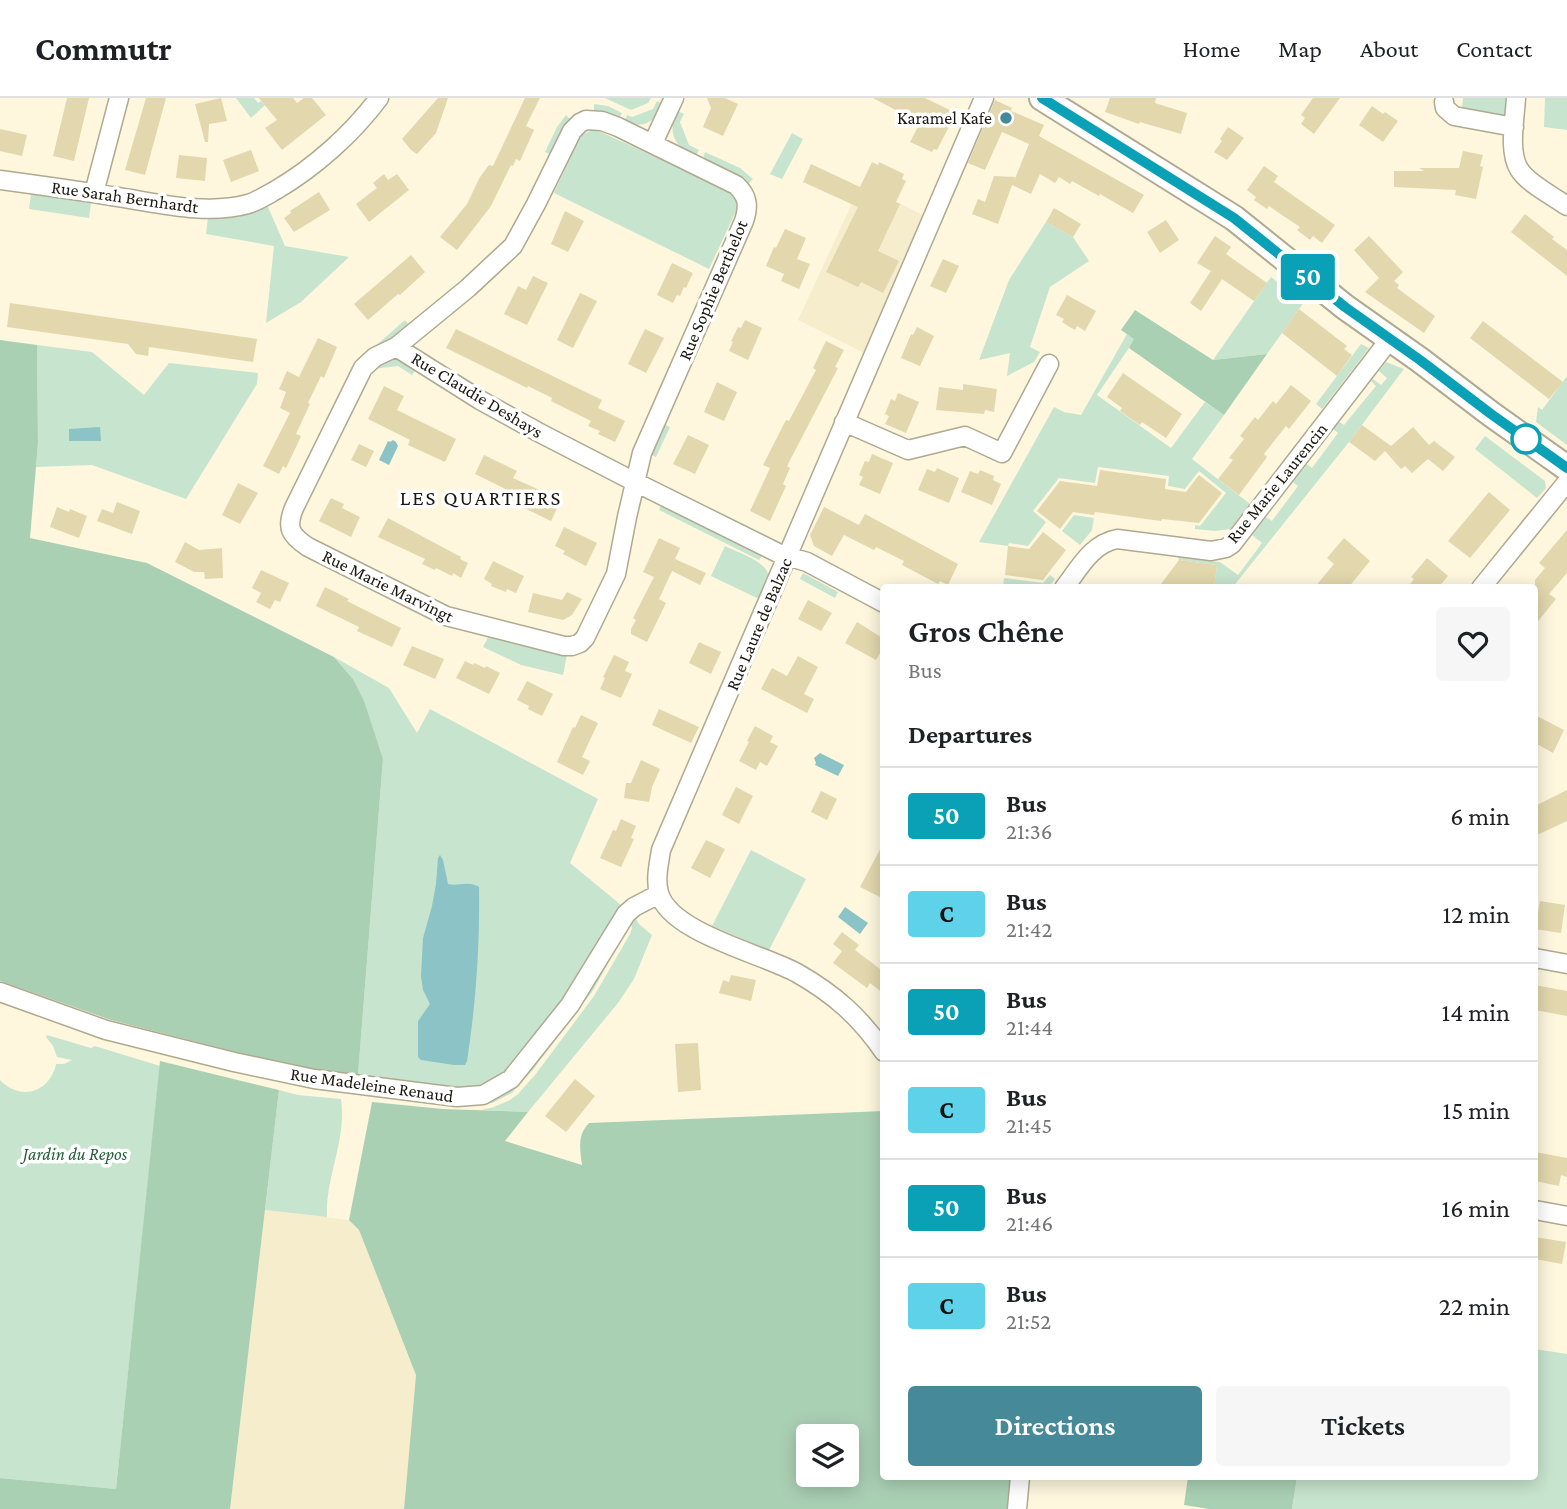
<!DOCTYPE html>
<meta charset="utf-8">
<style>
body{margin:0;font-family:"Crimson Pro",serif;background:#f6f6f6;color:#202124;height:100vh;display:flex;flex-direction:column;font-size:26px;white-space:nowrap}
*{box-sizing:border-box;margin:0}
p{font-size:23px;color:#757577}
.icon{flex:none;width:38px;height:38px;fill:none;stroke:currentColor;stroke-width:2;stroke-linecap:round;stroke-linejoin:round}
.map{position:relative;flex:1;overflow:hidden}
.sheet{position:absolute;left:880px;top:486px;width:658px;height:896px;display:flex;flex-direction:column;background:#fff;border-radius:7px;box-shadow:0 4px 18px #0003}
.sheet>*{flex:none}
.badge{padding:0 14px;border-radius:5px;font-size:24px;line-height:46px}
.tools{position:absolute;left:796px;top:1326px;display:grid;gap:14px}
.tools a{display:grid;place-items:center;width:63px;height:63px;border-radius:7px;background:#fff;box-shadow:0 4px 18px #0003;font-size:35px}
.map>.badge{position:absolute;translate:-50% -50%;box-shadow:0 0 0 4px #fff}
h2{padding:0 28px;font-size:26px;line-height:63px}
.round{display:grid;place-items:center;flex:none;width:74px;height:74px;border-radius:7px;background:#f6f6f6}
.head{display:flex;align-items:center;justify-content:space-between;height:119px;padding:0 28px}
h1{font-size:33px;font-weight:600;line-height:52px}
.cta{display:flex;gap:14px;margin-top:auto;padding:14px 28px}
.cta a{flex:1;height:80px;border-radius:7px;background:#468998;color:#fff;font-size:28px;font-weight:600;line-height:80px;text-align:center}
.cta a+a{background:#f6f6f6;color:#202124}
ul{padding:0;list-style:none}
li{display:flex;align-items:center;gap:21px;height:98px;padding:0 28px;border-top:2px solid #e0e0e0}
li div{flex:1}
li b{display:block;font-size:26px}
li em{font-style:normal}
li .badge{min-width:77px;font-weight:700;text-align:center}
header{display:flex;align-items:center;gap:42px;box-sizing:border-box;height:98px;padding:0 35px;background:#fff;border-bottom:2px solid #e0e0e0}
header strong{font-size:33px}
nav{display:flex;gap:38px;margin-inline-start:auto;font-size:24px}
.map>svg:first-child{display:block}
.built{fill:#f5edcc}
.green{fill:#c7e4ce}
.forest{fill:#aad0b4;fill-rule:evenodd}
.water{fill:#8cc3c6}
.building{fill:#e2d7ad}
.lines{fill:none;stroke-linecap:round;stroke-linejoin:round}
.street-casing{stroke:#afa990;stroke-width:21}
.secondary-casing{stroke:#afa990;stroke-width:28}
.street{stroke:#fff;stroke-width:18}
.secondary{stroke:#fff;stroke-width:24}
.line-casing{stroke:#fff;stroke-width:16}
.line{stroke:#0aa0b6;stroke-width:10}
.poi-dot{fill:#468998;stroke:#fff;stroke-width:2.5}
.stop-dot{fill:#fff;stroke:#0aa0b6;stroke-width:3.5}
.labels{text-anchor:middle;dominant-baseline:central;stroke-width:7;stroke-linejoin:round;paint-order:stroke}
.poi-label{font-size:18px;fill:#1a180f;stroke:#fff;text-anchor:end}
.street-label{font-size:18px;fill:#1a180f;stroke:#fff}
.park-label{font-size:18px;font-style:italic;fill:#25603a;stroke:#fff}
.quarter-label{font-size:21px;letter-spacing:2px;fill:#1a180f;stroke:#fff}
</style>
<header>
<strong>Commutr</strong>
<nav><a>Home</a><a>Map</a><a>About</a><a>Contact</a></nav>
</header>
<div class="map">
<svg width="1567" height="1411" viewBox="0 0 1567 1411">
<rect width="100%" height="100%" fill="#fef7de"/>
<path class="built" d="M861,86L923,117L864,255L798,222Z
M265,1112L349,1122L359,1132L416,1277L404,1411H230Z"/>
<path class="green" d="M236,0H254L258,5L261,3L265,7L251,20Z
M605,0H651L648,5L631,12Z
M1463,0H1508L1507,21L1469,14L1462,10Z
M1545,0H1567V32L1544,29Z
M657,3L664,7C653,25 645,30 624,25L627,17L632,19L653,11Z
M594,6L608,8L622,15L619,22L594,14Z
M677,13L684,16L680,24L689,47L699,52L696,58C674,48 667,36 677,13Z
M566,17L572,23L552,57L545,54L557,29Z
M594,31L729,92C735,98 738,104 736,113L709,171L554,95L580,38Z
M792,35L803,41L782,81L770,76Z
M705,54L740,70L753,81L748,86L738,77L703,61Z
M31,96L91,105L89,120L29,111Z
M268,109L285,148L349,159L301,204L266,225L274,148L206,136L208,120H230Z
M1046,124L1073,139L1089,163L1050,189L1030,249L1040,254L1034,264L1007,278L1010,255L979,262L1009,182Z
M1271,179L1304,204L1267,256L1213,262Z
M405,222L410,228L394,241L372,251Z
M1127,236L1135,241L1097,297L1171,350L1205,304L1224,317L1192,361L1250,406L1230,431L1215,433L1195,431V427L1200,428L1226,395L1199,373L1185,391L1168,388L1169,378L1098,369L1095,385L1059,380L1033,413L1046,424L1028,448L1009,445L1008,448L979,444L1054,309L1064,314L1081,317Z
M1361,246L1369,250L1322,311L1316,306Z
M37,247L92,254L144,297L169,265L258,275L257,286L186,401L92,367L36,369L38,345Z
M393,260H397L416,271L412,277L398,268L372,271L375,266Z
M1386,264L1404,271L1349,344L1232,490H1214L1217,467L1179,462L1178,459L1220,464L1238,477L1262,445L1252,437L1266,419L1272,423L1298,388L1293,384L1307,366L1312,370L1338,335L1333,331L1339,324L1344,327L1376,288L1371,283L1373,281L1381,287L1387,280L1379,273Z
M1567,278V347L1536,324L1538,309L1542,312Z
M663,326L670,329L656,359L650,356Z
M1485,338L1545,383L1546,390L1537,400L1475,351Z
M662,405L763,456L759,462L659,412Z
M1074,417L1094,420L1092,432L1080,447L1062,433Z
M725,448C736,454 772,465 768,480C767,487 762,495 759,501L711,478Z
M803,475L838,494L835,500L800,481Z
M1050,477L1055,481L1048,490H1003L1004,480L1043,485Z
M488,539L567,557L563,577L521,567L483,549Z
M334,559L389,590L417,635L430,611L598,701L570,765L621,807L588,867L574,888L510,972L482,990L463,991L389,983L358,977L383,661L353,581Z
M751,752L806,781L769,852L712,828Z
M636,821L639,826L652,837L634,881L618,905L528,1014L481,1012L494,1009L510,1002L518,996L535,977L594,898L630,836L632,830L631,824Z
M626,827V832L594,891L532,973L512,995L492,1005L470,1008L374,998L375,996L491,1003L510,993L516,987Z
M47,937L91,950L95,948L160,968L116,1391L0,1380V982C21,1004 50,994 56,966H64L72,962L57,959L53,948L46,939Z
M279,992L298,997L341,1001C347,1042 325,1080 327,1119L265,1112Z
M1535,1251L1567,1256V1411H1292L1297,1379H1535Z"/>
<path class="forest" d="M1135,212L1213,262L1267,256L1224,317L1129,250L1134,241L1121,232Z
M0,242L37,247L38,345L30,440L147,465L334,559L353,581L364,603L383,661L358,977L302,971L111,922L0,883Z
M160,963L279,992L230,1411H0V1380L116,1391Z
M372,1004L443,1011L528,1014L505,1043L582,1067C580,1052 577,1037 589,1025L884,1013V1379H1016L1012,1411H404L416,1277L359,1132L349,1122ZM808,1339H847V1377H808Z
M1188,1379H1297L1292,1411H1209L1184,1407Z"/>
<path class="water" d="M100,329L101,343H69V331Z
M393,342L396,344L398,348L389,367L379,362L388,343L390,344Z
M820,655L844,667L838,678L815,667L816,665L814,660Z
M440,757L443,762L448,786C458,789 469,782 479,789C480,847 476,905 467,963L465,967H454L421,962L418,959V923L430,906L423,892L421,878L423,840L432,808L436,786L438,760Z
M845,809L868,825L860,836L838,819Z"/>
<path class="building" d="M67,0H89L74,63L53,58Z
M146,0H166L145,77L125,72Z
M221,0L227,23L209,26L208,44H205L195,6Z
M259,0H293L297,5L304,0H312L326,17L282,52L265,30L277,22Z
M438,0H448L436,35L417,56L411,52L402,41Z
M525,0H540L526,28L534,32L520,63L516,61L513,68L511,67L491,108L457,152L440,139L467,106L480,79L489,67L493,68Z
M707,0H725L738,6L723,38L703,29L711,10Z
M873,0H925L956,15L937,52L934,51L932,54L910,44L920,25Z
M1110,0H1156L1155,5L1187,15L1181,36L1140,24L1139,26L1105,14Z
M1313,0H1340L1314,36L1301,26L1305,20L1301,17Z
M995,2L1012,10L1011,13L1044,27L1039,38L1144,97L1133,115L1100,96L1099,98L1072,83L1070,86L1059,79L1055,85L1040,76L1031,96L1012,87L998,126L972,116L978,101L985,104L994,78L1015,79L1014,83L1029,46L1002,34L985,72L968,65Z
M1372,8L1383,16L1385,14L1398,23L1383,44L1359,27Z
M1228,29L1244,40L1227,62L1214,54L1222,43L1220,41Z
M0,31L27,37L22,58L0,53Z
M251,52L259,73L231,84L223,62Z
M1463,53L1483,57L1480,68L1483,69L1476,101L1455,97L1456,92L1394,89V73H1424L1419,70H1459Z
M179,57L207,60L205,83L176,80Z
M872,64L878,67L879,64L904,76L902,81L906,83L896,104L900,106L878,153L899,163L883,195L861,184L858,189L826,174L858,109L803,84L811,66L860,89Z
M1264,68L1278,78L1274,84L1335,127L1322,145L1313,138L1310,142L1297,132L1300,129L1282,117L1269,108L1267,111L1254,102L1256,99L1247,92Z
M384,76L388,82L397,76L409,92L369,124L356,106L377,90L373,85Z
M319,94L330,112L294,134L284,120L291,115L290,113Z
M1054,110L1081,126L1073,139L1046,124Z
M565,113L584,123L568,154L551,146Z
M1525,116L1554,139L1552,141L1567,152V178L1511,134Z
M1166,122L1179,142L1160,155L1147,134Z
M785,131L806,140L797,161L810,166L799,191L781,183L784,176L766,168L774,149L776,150Z
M1215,138L1231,149L1226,156L1267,185L1254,203L1222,181L1201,213L1190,205L1211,173L1197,165Z
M1369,138L1403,174L1394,183L1399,187L1397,190L1435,218L1424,235L1365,194L1379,180L1354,152Z
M411,157L425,174L400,197L398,196L368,222L354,206Z
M943,161L959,168L946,195L930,188Z
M672,165L693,175L686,190L684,189L680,198L677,197L673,205L657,197Z
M533,178L548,185L527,227L504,216L518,188L526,192Z
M580,195L597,203L573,250L557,242Z
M1067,197L1096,213L1085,233L1077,228L1075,232L1068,228L1062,224L1064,221L1056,217Z
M10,205L257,241L253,264L149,249L148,258L136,256L128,246L7,229Z
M1299,211L1347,248L1344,251L1352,257L1337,278L1282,235Z
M745,222L762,230L748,262L729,253L733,244L731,243L738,229L741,230Z
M1483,223L1563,284L1549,301L1470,240Z
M917,229L934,238L920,268L901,260L911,236L913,237Z
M456,231L602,302L598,310L625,323L615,344L598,336L600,333L588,328L591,323L551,303L552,300L528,288L527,290L446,250Z
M645,231L664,240L646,275L628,266Z
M318,240L337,249L324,280L321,278L308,305L310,306L296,336L301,338L296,349L286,370L283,368L279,376L263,368L290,315L280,310L286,294L279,291L287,273L299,279Z
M826,243L844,252L835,269L838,270L787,368L790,370L783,386L786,388L770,423L750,413L770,370L763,367L786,322L789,323L816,272L813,270Z
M1123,275L1182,316L1166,340L1142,324L1140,327L1120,313L1122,310L1107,299Z
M717,284L737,294L724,323L704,314Z
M963,286L997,291L994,314L985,312L984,316L936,312L939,289L963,292Z
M1291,287L1311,303L1289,331L1286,328L1264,356L1267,359L1239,397L1218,381L1233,362L1229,360L1244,341L1240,338L1255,319L1258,322L1273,303L1276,306Z
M384,288L404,298L397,312L456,341L445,364L408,347L410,342L368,321Z
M898,295L919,304L906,335L885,326L889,318L885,316L891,301L895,303Z
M1362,327L1391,348L1413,329L1429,347L1434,343L1455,359L1443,373L1428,361L1412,375L1405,368L1401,371L1385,353L1375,363L1349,344Z
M688,337L709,347L695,376L673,366Z
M359,346L374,353L366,369L351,362Z
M872,356L893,365L880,396L859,387L863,379L859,377L865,363L869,364Z
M484,357L517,373L513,380L553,398L552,400L560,404L551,423L520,408L524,400L475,376Z
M937,370L959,380L949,405L918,392L927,371L935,374Z
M980,372L994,378L993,382L1001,386L992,407L961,394L970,373L978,376Z
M1100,372L1166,381L1165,391L1186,394L1199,377L1222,395L1199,425L1162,421L1161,423L1095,414L1094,417L1073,414L1060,431L1037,413L1060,383L1097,388Z
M238,385L258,395L240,426L222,417Z
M1489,394L1510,412L1470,460L1448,443Z
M331,400L344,406L342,410L360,419L351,439L319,423Z
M117,404L140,413L132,436L97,423L102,411L113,415Z
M57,409L69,414L70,411L87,418L79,440L50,429Z
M824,409L859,427L865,416L958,466L948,487L940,483L938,486L902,467L904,463L876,449L874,452L844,437L832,458L814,448L810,437Z
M388,420L461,459L460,461L468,465L461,480L453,475L452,478L436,470L435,472L422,466L425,461L378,439Z
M564,429L597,445L586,468L563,456L565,453L555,448Z
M1567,432V475L1549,496L1556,501L1535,527V482L1545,470L1539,465Z
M1043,434L1066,452L1043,482L1005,477L1008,448L1029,451Z
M659,440L680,450L675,461L706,475L700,487L672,473L659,501L666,505L647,544L631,536V531L636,522L633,520L654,479L643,474Z
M1344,440L1370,463L1348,490H1314L1334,466L1327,460Z
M185,444L199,452L222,450L223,480L205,481L204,474H194L175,464Z
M1427,460L1448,478L1438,490H1407L1414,481L1411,479Z
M1179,462L1217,467L1214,490H1158Z
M493,463L524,478L516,495L507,491L506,494L491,488L492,486L484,481Z
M261,472L289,485L280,504L275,502L270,511L256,504L261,495L252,490Z
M325,489L349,501L347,503L401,530L392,549L357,533L359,529L316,508Z
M567,494L582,501L572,517L563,522L528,514L533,495L562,502Z
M808,502L832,515L821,533L798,521Z
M857,524L884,541V548L876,562L845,545Z
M699,544L721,554L711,576L689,565Z
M412,548L444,561L435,581L403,567Z
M614,557L629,564L625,573L632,576L621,600L600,591L605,580L603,579Z
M798,558L818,569L804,596L814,601L807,615L761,591L772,570L787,578Z
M465,563L473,567L474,565L485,570L486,568L500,575L489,596L456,580Z
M527,583L553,596L542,618L528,611L529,608L517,602Z
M659,611L699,629L691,645L652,627Z
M581,617L598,625L582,659L590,663L583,677L557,664L573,629L575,630Z
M1535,617L1564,632L1553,655L1535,645Z
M755,628L773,638L770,644L778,648L767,668L760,664L756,672L739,663L749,644L747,643Z
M641,662L660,671L652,689L649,704L624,700L626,685H631Z
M736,689L753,698L739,726L722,717Z
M1567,692V723L1535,738V708Z
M821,693L837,701L827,722L811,714Z
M621,721L636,728L631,740L634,741L621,769L600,760L613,732L616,733Z
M706,742L725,751L710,780L691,770Z
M884,744V801L860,789Z
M1540,803L1565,807L1561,835L1535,831Z
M842,834L859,847L855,852L884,874V896L870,885L867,890L833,865L842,853L833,846Z
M731,877L756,882L751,903L719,895L723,882L729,884Z
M1535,887L1567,893V918L1535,912Z
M698,945L701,992L678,994L675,946Z
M575,981L595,998L566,1034L545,1018Z
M1535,1054L1567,1060V1079L1561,1077L1559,1088L1535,1083Z
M1535,1139L1566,1144L1562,1166L1535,1161Z"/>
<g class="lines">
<defs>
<path id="street" d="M1516,0C1515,20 1508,53 1519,71C1527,85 1553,98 1567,108
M1444,4L1445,10L1454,18L1514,29
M586,22L602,23L618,29L736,87C748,98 749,108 744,123L642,355L627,419L616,476L585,540L580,545L572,548H564L446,518L308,449C290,437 286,430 294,410L363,270L375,259L396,249L468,190L513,148L536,106L572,33L580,25Z
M653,45L674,0
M0,82C37,87 74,92 111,98C155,104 204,118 248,106C258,103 267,97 276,92C315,69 352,36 379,0
M94,95L119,0
M396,249L480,302L538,334L635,384L780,456L807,464L884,505
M844,324L908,352L965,338L1002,355L1049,266
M1064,490C1079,471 1091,446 1117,441L1211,453L1226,450L1232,446L1390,241
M1481,490L1567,384
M1535,860L1567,866
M0,894L106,932L234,964L314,981L457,999L483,997L511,981L570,907L626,816L634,809L659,796
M884,954C860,919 834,896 797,875C763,856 670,835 659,795C655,781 659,766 661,752L984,0
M1535,1112L1567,1118
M1017,1411L1020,1379"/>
<path id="secondary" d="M1042,0L1234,120L1345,209L1420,262L1491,316L1567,370"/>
</defs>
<use href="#street" class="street-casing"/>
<use href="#secondary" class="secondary-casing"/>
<use href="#street" class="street"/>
<use href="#secondary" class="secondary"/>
</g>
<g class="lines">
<defs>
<path id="line" d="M1042,0L1234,120L1345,209L1420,262L1491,316L1567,370"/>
</defs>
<use href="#line" class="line-casing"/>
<use href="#line" class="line"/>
</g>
<circle class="poi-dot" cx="1006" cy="20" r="7"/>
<circle class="stop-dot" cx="1526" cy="341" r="14"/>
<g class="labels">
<g class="poi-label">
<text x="992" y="20">Karamel Kafe</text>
</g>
<g class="street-label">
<text transform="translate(125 99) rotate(8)">Rue Sarah Bernhardt</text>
<text transform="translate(713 192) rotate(-67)">Rue Sophie Berthelot</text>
<text transform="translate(477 297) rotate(31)">Rue Claudie Deshays</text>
<text transform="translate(1277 385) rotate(-51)">Rue Marie Laurencin</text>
<text transform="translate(388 488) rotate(26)">Rue Marie Marvingt</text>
<text transform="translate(759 526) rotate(-67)">Rue Laure de Balzac</text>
<text transform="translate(372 987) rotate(8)">Rue Madeleine Renaud</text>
</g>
<g class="park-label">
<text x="75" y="1056">Jardin du Repos</text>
</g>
<g class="quarter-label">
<text x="481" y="400">LES QUARTIERS</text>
</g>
</g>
</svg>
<div class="tools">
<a><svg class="icon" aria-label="layers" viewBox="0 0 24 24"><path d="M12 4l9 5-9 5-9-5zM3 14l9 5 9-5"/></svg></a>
</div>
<b class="badge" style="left:1308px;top:179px;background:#0aa0b6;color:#fff">50</b>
<section class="sheet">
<div class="head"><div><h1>Gros Chêne</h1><p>Bus</p></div><a class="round"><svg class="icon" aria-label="heart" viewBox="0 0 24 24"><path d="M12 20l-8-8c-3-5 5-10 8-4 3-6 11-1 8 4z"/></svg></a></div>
<h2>Departures</h2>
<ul>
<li><span class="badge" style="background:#0aa0b6;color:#fff">50</span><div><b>Bus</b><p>21:36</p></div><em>6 min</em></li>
<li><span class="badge" style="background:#5ed2e9;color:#111">C</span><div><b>Bus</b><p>21:42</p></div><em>12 min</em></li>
<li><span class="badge" style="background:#0aa0b6;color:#fff">50</span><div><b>Bus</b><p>21:44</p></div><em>14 min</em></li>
<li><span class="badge" style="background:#5ed2e9;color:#111">C</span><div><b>Bus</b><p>21:45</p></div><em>15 min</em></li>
<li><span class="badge" style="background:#0aa0b6;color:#fff">50</span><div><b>Bus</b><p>21:46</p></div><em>16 min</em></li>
<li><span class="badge" style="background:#5ed2e9;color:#111">C</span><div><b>Bus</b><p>21:52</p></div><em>22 min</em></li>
</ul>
<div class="cta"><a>Directions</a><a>Tickets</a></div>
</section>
</div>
